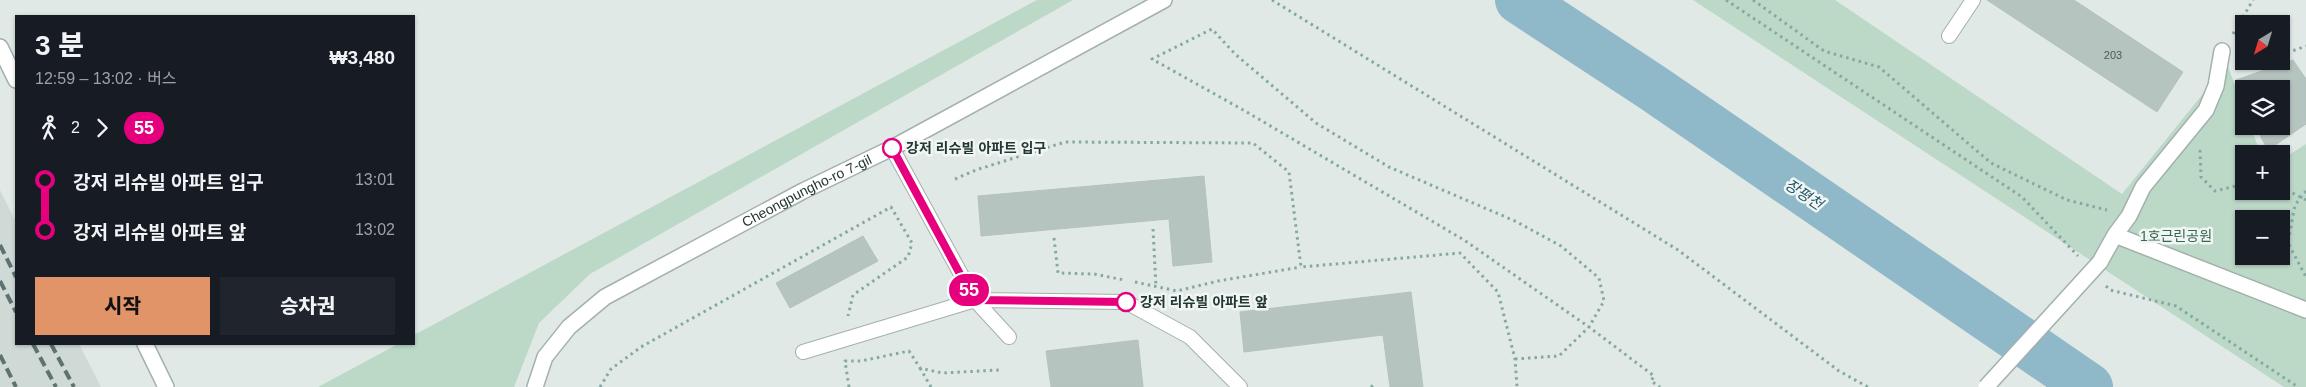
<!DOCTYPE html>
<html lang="ko">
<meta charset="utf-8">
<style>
body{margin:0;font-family:Helvetica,"Noto Sans KR",sans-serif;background:#20242c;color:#f1f3f6;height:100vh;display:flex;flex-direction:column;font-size:19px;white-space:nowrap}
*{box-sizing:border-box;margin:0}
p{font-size:16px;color:#9ea1a6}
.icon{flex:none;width:28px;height:28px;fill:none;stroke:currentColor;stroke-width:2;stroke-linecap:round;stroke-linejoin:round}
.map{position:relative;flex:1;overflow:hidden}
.sheet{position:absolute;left:15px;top:15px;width:400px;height:330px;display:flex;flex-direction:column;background:#171b24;border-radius:0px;box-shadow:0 1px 4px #0004}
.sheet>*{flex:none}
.badge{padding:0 10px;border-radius:16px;font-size:18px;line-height:32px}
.needle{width:32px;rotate:218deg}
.controls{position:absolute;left:2235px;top:15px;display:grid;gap:10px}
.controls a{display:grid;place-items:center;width:55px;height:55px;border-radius:0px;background:#171b24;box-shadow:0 1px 4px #0004;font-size:25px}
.map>.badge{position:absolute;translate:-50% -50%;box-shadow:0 0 0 2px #fff}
.legs{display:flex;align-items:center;gap:8px;height:55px;padding:0 20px;font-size:16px}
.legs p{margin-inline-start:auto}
.summary{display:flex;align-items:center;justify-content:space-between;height:85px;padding:0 20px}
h1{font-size:28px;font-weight:800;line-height:38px}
.cta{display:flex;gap:10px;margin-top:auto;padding:10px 20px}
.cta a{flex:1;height:58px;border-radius:0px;background:#e09468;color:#111;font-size:20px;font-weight:800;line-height:58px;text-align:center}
.cta a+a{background:#20242c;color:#f1f3f6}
ul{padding:0 20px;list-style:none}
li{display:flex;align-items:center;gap:18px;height:50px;font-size:19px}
li i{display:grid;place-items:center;width:8px;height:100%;margin:0 6px;background:currentColor}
li i::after{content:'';width:12px;height:12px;margin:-6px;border:4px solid;border-radius:50%;background:#171b24}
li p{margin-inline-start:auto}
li:first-child i{background:linear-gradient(#0000 50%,currentColor 0)}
li:last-child i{background:linear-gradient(currentColor 50%,#0000 0)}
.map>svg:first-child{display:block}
.built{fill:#cfd9d6}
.green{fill:#bcd8c7;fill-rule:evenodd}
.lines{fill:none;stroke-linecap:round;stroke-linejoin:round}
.river{stroke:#8fb8c8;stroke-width:48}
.building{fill:#b6c4c0;stroke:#b4c2be}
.service-casing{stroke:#a4b0ae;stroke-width:16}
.pedestrian-casing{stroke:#a4b0ae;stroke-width:18}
.minor-casing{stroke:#a4b0ae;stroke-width:18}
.tertiary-casing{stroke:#a4b0ae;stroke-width:18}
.path{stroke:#85a9a2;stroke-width:3;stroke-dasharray:2.5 4;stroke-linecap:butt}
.service{stroke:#fff;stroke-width:14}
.pedestrian{stroke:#fff;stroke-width:15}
.minor{stroke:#fff;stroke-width:15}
.tertiary{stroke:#fff;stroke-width:15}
.rail{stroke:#5e7370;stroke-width:4;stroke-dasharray:10 5;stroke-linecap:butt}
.pedestrian-bridge-casing{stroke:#a4b0ae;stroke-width:18;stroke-linecap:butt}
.pedestrian-bridge{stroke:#fff;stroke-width:15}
.line-1-casing{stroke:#fff;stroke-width:11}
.line-1{stroke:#e6007e;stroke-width:8}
.stop-1-dot{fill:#fff;stroke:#e6007e;stroke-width:2.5}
.labels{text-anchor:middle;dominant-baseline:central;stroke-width:5;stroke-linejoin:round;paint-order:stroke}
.number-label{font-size:11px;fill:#485b58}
.stop-label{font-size:14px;font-weight:bold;fill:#233835;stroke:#f1f6f4;text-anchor:start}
.street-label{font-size:14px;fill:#233835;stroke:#f1f6f4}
.park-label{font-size:14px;fill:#33694f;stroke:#f1f6f4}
.water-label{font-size:15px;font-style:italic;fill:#25576c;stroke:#f1f6f4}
</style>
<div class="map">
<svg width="2306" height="387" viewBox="0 0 2306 387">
<rect width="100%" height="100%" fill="#e1e9e7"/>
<path class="built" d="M0,190L16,222V344H79L101,387H0Z"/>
<path class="green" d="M1037,0H1073L590,274L539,323L514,387H318L398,344H414V335Z
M1693,0H1835L2122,194L2227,64L2244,109V126H2250L2261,154H2244V191H2281V160L2306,144V387H2284ZM2244,219H2281V256H2244Z"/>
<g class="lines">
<path class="river" d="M1519,0L1653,88L2089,387"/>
</g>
<path class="building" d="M1987,0H2074L2183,72L2157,112Z
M2293,60L2306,79V124L2268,150L2255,126H2281V89H2244V95L2236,80Z
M1204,176L1212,262L1173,266L1169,219L981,236L978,196Z
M863,236L878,261L790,308L776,283Z
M1411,292L1423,387H1390L1383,335L1244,352L1240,312Z
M1138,340L1143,387H1051L1046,351Z"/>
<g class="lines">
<defs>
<path id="service" d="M1949,36L1973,0
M975,300L1126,302L1190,337L1240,387
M975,300L1009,337
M803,352L975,300L892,148"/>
<path id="pedestrian" d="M2115,235L2306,310
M2100,262L2115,235L2129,216L2143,187L2206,110L2216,86L2222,51"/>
<path id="minor" d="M0,47L16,80
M145,344L166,387"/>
<g id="tertiary">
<path id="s1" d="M535,387L545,357L569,327L605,297L803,191L892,148L1164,0"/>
</g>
</defs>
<use href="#service" class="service-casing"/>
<use href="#pedestrian" class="pedestrian-casing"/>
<use href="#minor" class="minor-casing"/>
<use href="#tertiary" class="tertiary-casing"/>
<path class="path" d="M1272,0L1678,250L1839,371L1868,387
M1726,0L2022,197L2078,256
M1753,0L1824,51L1879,67L1991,163L2067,200L2107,210
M2233,34L2253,0
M2281,55L2306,46
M2241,62L2249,66L2264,61
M2200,150L2201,177L2215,191L2244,184
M955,179L976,170L1065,142L1253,143L1289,172L1301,267L1460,253L1498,292L1515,359L1517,387
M2281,187L2306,200
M2306,191L2295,205L2288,243L2306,277
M1153,229L1156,287
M1054,238L1058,273L1094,274L1124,280
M1135,282L1177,291L1218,281L1301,267
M2106,286L2110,290L2176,306L2298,387
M1515,359L1559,356L1589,327L1464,240L1245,111L1152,59L1212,29L1235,54L1316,123L1389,167L1515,221L1561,246L1599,278L1604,301L1589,327L1654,376L1651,381L1660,387
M920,368L931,387
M600,387L611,369L641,347L891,207L912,243L908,257L853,295L848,316
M849,387L845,361H861L909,351L920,368L942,373L999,370
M1371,387L1373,385"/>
<use href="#service" class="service"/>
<use href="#pedestrian" class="pedestrian"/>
<use href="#minor" class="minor"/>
<use href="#tertiary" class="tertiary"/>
<path class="rail" d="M0,245L16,277
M0,281L16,312
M33,344L56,387
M51,344L74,387
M0,355L16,387"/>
<defs>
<path id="pedestrian-bridge" d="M1986,387L2100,262"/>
</defs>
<use href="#pedestrian-bridge" class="pedestrian-bridge-casing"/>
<use href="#pedestrian-bridge" class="pedestrian-bridge"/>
</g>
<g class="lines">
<defs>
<path id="line-1" d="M892,148L974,300L1126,302"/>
</defs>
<use href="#line-1" class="line-1-casing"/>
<use href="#line-1" class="line-1"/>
</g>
<g class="stop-1-dot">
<circle cx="892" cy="148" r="9"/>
<circle cx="1126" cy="302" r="9"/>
</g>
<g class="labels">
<g class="number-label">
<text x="2113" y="55">203</text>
</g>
<g class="stop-label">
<text x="906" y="148">강저 리슈빌 아파트 입구</text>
<text x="1140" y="302">강저 리슈빌 아파트 앞</text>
</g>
<g class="street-label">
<text stroke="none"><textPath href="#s1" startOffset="345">Cheongpungho-ro 7-gil</textPath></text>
</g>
<g class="park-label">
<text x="2176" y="236">1호근린공원</text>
</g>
<g class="water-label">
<text transform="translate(1804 194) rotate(34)">장평천</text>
</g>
</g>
</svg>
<div class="controls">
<a><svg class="needle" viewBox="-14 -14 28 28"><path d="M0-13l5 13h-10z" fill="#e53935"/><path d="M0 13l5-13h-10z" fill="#9ea1a6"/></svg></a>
<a><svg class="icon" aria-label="layers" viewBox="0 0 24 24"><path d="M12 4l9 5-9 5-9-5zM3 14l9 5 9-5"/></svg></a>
<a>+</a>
<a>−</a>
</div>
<b class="badge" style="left:969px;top:290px;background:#e6007e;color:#fff">55</b>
<section class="sheet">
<div class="summary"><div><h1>3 분</h1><p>12:59 – 13:02 · 버스</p></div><b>₩3,480</b></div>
<div class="legs"><svg class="icon" aria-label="walk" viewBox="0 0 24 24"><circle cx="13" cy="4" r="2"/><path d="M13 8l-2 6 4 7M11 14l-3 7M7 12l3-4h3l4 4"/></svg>2<svg class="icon" aria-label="forward" viewBox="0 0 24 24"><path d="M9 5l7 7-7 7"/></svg><b class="badge" style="background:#e6007e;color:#fff">55</b></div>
<ul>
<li><i style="color:#e6007e"></i><b>강저 리슈빌 아파트 입구</b><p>13:01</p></li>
<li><i style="color:#e6007e"></i><b>강저 리슈빌 아파트 앞</b><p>13:02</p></li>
</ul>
<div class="cta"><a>시작</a><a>승차권</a></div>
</section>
</div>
